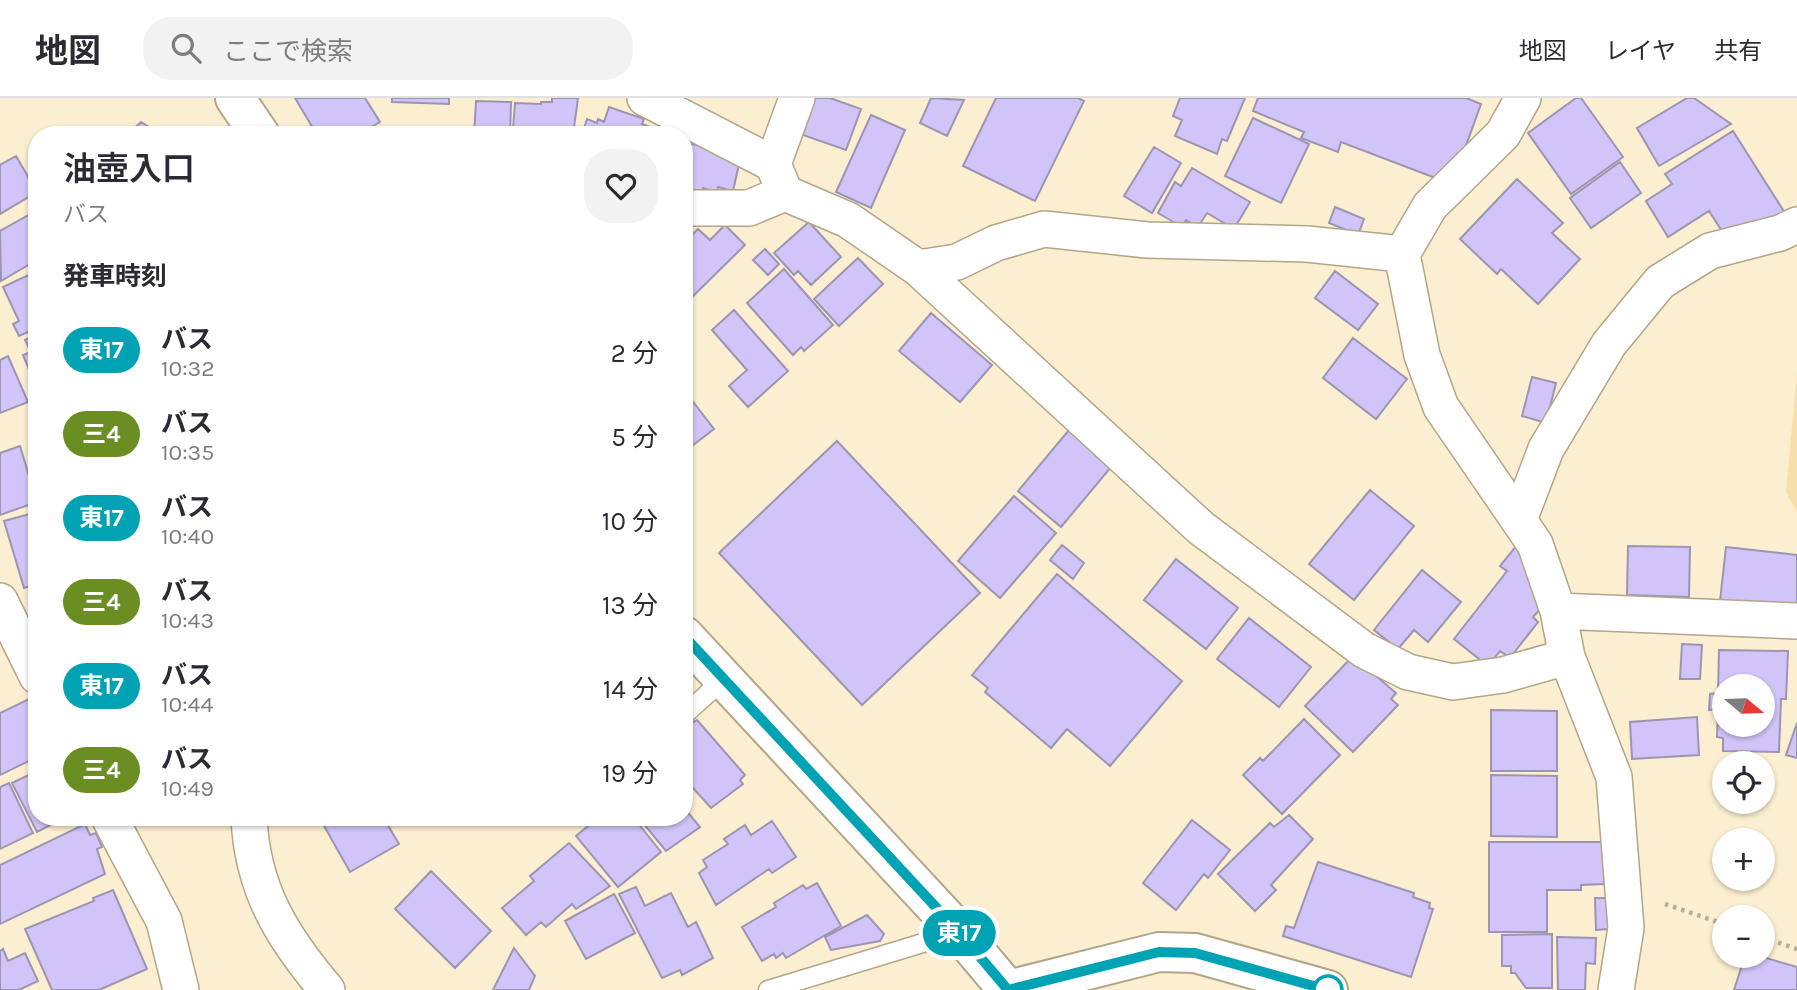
<!DOCTYPE html>
<html lang="ja">
<meta charset="utf-8">
<style>
body{margin:0;font-family:Karla,"Noto Sans JP",sans-serif;background:#f2f2f3;color:#2b2b33;height:100vh;display:flex;flex-direction:column;font-size:26px;white-space:nowrap}
*{box-sizing:border-box;margin:0}
p{font-size:23px;color:#7c7c81}
.icon{flex:none;width:38px;height:38px;fill:none;stroke:currentColor;stroke-width:2;stroke-linecap:round;stroke-linejoin:round}
.map{position:relative;flex:1;overflow:hidden}
.drawer{position:absolute;left:28px;top:28px;width:665px;height:700px;display:flex;flex-direction:column;background:#fff;border-radius:28px;box-shadow:0 2px 5px #0004}
.drawer>*{flex:none}
.badge{padding:0 14px;border-radius:23px;font-size:24px;line-height:46px}
.needle{width:46px;rotate:109deg}
.controls{position:absolute;left:1712px;top:576px;display:grid;gap:14px}
.controls a{display:grid;place-items:center;width:63px;height:63px;border-radius:50%;background:#fff;box-shadow:0 2px 5px #0004;font-size:35px}
.map>.badge{position:absolute;translate:-50% -50%;box-shadow:0 0 0 4px #fff}
h2{padding:0 35px;font-size:26px;line-height:63px}
.round{display:grid;place-items:center;flex:none;width:74px;height:74px;border-radius:28px;background:#f2f2f3}
.headline{display:flex;align-items:center;justify-content:space-between;height:119px;padding:0 35px}
h1{font-size:33px;font-weight:600;line-height:52px}
ul{padding:0;list-style:none}
li{display:flex;align-items:center;gap:21px;height:84px;padding:0 35px}
li div{flex:1}
li b{display:block;font-size:26px}
li em{font-style:normal}
li .badge{min-width:77px;font-weight:700;text-align:center}
header{display:flex;align-items:center;gap:42px;box-sizing:border-box;height:98px;padding:0 35px;background:#fff;border-bottom:2px solid #e1e1e2}
header strong{font-size:33px}
nav{display:flex;gap:38px;margin-inline-start:auto;font-size:24px}
.search{width:490px;height:63px;background:#f2f2f3;display:flex;align-items:center;gap:18px;box-sizing:border-box;padding:0 24px;border-radius:28px;color:#7c7c81;font-size:26px}
.map>svg:first-child{display:block}
.green{fill:#f6dfad}
.building{fill:#d1c4f8;stroke:#9c95b1;stroke-width:2;fill-rule:evenodd}
.lines{fill:none;stroke-linecap:round;stroke-linejoin:round}
.lane-casing{stroke:#b2a588;stroke-width:21}
.street-casing{stroke:#b2a588;stroke-width:38}
.secondary-casing{stroke:#b2a588;stroke-width:42}
.primary-casing{stroke:#b2a588;stroke-width:42}
.path{stroke:#b9ad95;stroke-width:4.5;stroke-dasharray:3.5 5;stroke-linecap:butt}
.lane{stroke:#fff;stroke-width:18}
.street{stroke:#fff;stroke-width:35}
.secondary{stroke:#fff;stroke-width:38}
.primary{stroke:#fff;stroke-width:38}
.line-casing{stroke:#fff;stroke-width:16}
.line{stroke:#00a3b4;stroke-width:10}
.stop-dot{fill:#fff;stroke:#00a3b4;stroke-width:3.5}
</style>
<header>
<strong>地図</strong>
<div class="search"><svg class="icon" aria-label="search" viewBox="0 0 24 24"><circle cx="10" cy="10" r="6"/><path d="M15 15l6 6"/></svg>ここで検索</div>
<nav><a>地図</a><a>レイヤ</a><a>共有</a></nav>
</header>
<div class="map">
<svg width="1797" height="892" viewBox="0 0 1797 892">
<rect width="100%" height="100%" fill="#fceed0"/>
<path class="green" d="M1797,275V415L1786,394Z"/>
<path class="building" d="M295,0H365L380,24L366,32L369,37H317Z
M392,0H449V6L392,4Z
M552,0H578L573,37H516V31H513L515,5L541,6V4H552Z
M812,0H830L861,11L846,52L800,36Z
M931,0L964,2L947,38L920,25Z
M996,0H1078L1084,3L1035,103L963,68Z
M1180,0H1245L1227,43L1222,41L1217,56L1175,38L1182,22L1173,18Z
M1258,0H1466L1481,6L1460,64L1446,84L1341,44L1338,54L1301,40L1304,34L1253,13Z
M1576,0H1581L1623,59L1571,96L1528,35Z
M1687,0H1694L1731,26L1659,68L1637,30Z
M476,3L511,4L510,37H474Z
M609,9L644,21L642,26L672,37H582L587,21L597,25L598,21L604,24Z
M871,17L905,32L871,110L836,94Z
M1253,20L1309,46L1281,105L1225,78Z
M141,24L161,37L128,36Z
M1733,33L1785,115L1729,144L1709,113L1668,139L1646,103L1672,86L1665,76Z
M684,44L725,54L740,62L733,93L718,89L717,94L703,90L701,97L684,92Z
M1154,49L1181,65L1152,115L1124,98Z
M16,58L37,94L0,116V67Z
M1620,64L1641,95L1591,130L1570,100Z
M1192,70L1250,104L1234,131L1207,115L1198,129L1186,122L1182,129L1158,115L1175,84L1181,88Z
M1517,81L1563,125L1552,135L1580,161L1538,206L1501,171L1497,176L1460,141Z
M1335,109L1364,121L1358,137L1329,125Z
M34,114L37,119V169L33,171L30,166L1,183L0,133Z
M809,124L841,159L811,187L798,173L794,177L774,155Z
M725,127L745,147L684,207V145L698,131L710,142Z
M765,151L779,166L768,177L753,162Z
M858,160L883,186L839,228L814,201Z
M784,171L833,227L804,253L801,249L793,257L747,205Z
M37,173V230L19,238L13,226L19,223L3,189Z
M1335,173L1378,206L1358,232L1315,200Z
M734,212L788,273L748,309L729,288L747,272L712,232Z
M931,215L992,267L960,304L899,253Z
M37,236V279L33,281L23,257L31,254L25,242Z
M1353,240L1407,281L1376,321L1323,280Z
M8,258L28,304L0,315V262Z
M1532,279L1556,285L1546,325L1522,318Z
M684,292L714,331L684,354Z
M1069,332L1112,368L1061,429L1018,393Z
M837,343L980,495L862,607L719,455Z
M20,348L37,404L0,417V355Z
M1370,392L1414,428L1354,502L1309,466Z
M1014,398L1056,435L1000,500L958,463Z
M37,414V486L24,490L4,423Z
M1062,447L1084,465L1073,481L1050,462Z
M1517,447L1542,509L1533,519L1538,524L1510,560L1500,553L1488,568L1454,541L1507,473L1500,468Z
M1628,448L1690,449L1689,499L1627,497Z
M1726,449L1797,457V512L1720,503Z
M1176,461L1238,510L1206,551L1144,502Z
M1422,472L1461,504L1428,544L1414,532L1398,551L1374,532Z
M1057,476L1182,583L1110,668L1067,631L1051,650L985,594L988,590L972,577Z
M1249,520L1311,569L1279,609L1217,561Z
M1682,546L1702,547L1700,581H1680Z
M1719,552L1788,553L1786,601H1781L1779,654L1723,653V640L1717,639L1718,611L1709,612L1710,596L1718,595ZM1724,588H1762V626H1724Z
M1353,558L1396,595L1391,601L1398,607L1353,654L1305,608Z
M29,601L37,617V659L0,677V615Z
M1491,612L1557,613V673H1491Z
M1697,619L1699,657L1632,661L1630,624Z
M1304,621L1340,657L1282,716L1243,677L1260,660L1263,663Z
M697,622L745,677L740,682L743,686L711,710L684,680V629Z
M1797,625V660L1786,657Z
M37,673V719H66L37,734L12,685Z
M1491,677L1557,678V739L1491,738Z
M9,685L33,735L0,751V689Z
M684,710L700,729L666,753L638,719H684Z
M1289,717L1313,741L1271,787L1276,792L1255,813L1218,776L1270,725L1274,729Z
M319,719H383L399,746L350,774Z
M599,719H618L623,726L633,719L661,754L618,789L576,738Z
M1192,722L1230,752L1208,780L1204,776L1176,812L1143,785Z
M772,723L796,759L772,775L769,771L716,807L699,775L707,769L703,762L728,746L724,741L745,727L751,737Z
M85,726L90,737L96,735L102,749L97,751L105,776L0,826V767Z
M1489,744H1604V786L1581,787V792H1547V834H1489Z
M569,745L610,788L576,811L572,806L546,829L541,824L526,837L502,810L534,783L530,778Z
M1318,764L1414,795L1413,799L1430,805L1429,810L1433,811L1411,879L1283,838L1286,828L1294,830Z
M431,773L491,833L455,870L395,811Z
M817,785L841,828L786,860L783,855L776,860L774,856L762,863L742,829L776,809L774,805L803,787L806,791Z
M636,789L645,808L671,795L688,829L696,824L713,860L682,877L680,872L662,880L619,796Z
M113,792L147,871L99,892H52L25,831L94,803L93,800Z
M614,796L635,835L586,861L565,823Z
M1595,800H1608L1609,831L1596,832Z
M867,817L884,836L880,843L831,852L825,839Z
M1552,836V890H1526L1515,875H1511V868H1502V837Z
M1557,839L1596,840L1595,866L1586,865L1585,892H1558Z
M514,850L535,878L529,892H493Z
M3,851L8,863L25,855L38,883L19,892H0V853Z
M1745,858H1759L1797,869V892H1734Z"/>
<g class="lines">
<defs>
<path id="lane" d="M684,617L724,581
M768,892L959,834"/>
<path id="street" d="M645,0L773,66L785,95
M1523,0L1503,36L1430,108L1402,156L1422,257L1441,309L1535,446L1558,513L1567,559L1614,679L1626,830L1616,892
M773,66L797,0
M684,110H749L785,95L848,122L918,170L1201,430L1364,552L1408,574L1453,584L1503,577L1567,559
M918,170L957,164L996,145L1044,131L1147,142L1307,146L1402,156
M1519,422L1546,351L1609,246L1660,184L1710,153L1780,135L1797,127
M0,503L37,578
M1558,513L1797,523
M109,719L164,823L181,892
M249,719C252,791 282,839 327,892"/>
<path id="secondary" d="M1008,892L1159,854L1195,855L1328,892"/>
<path id="primary" d="M235,0L260,37
M684,538L959,834L1008,892"/>
</defs>
<use href="#lane" class="lane-casing"/>
<use href="#street" class="street-casing"/>
<use href="#secondary" class="secondary-casing"/>
<use href="#primary" class="primary-casing"/>
<path class="path" d="M1665,806L1724,826
M1762,839L1797,851"/>
<use href="#lane" class="lane"/>
<use href="#street" class="street"/>
<use href="#secondary" class="secondary"/>
<use href="#primary" class="primary"/>
</g>
<g class="lines">
<defs>
<path id="line" d="M684,538L959,834L1008,892L1159,854L1195,855L1328,892"/>
</defs>
<use href="#line" class="line-casing"/>
<use href="#line" class="line"/>
</g>
<circle class="stop-dot" cx="1328" cy="892" r="14"/>
</svg>
<div class="controls">
<a><svg class="needle" viewBox="-14 -14 28 28"><path d="M0-13l5 13h-10z" fill="#e53935"/><path d="M0 13l5-13h-10z" fill="#7c7c81"/></svg></a>
<a><svg class="icon" aria-label="locate" viewBox="0 0 24 24"><circle cx="12" cy="12" r="6"/><path d="M12 2v4M12 18v4M2 12h4M18 12h4"/></svg></a>
<a>+</a>
<a>−</a>
</div>
<b class="badge" style="left:959px;top:835px;background:#00a3b4;color:#fff">東17</b>
<section class="drawer">
<div class="headline"><div><h1>油壺入口</h1><p>バス</p></div><a class="round"><svg class="icon" aria-label="heart" viewBox="0 0 24 24"><path d="M12 20l-8-8c-3-5 5-10 8-4 3-6 11-1 8 4z"/></svg></a></div>
<h2>発車時刻</h2>
<ul>
<li><span class="badge" style="background:#00a3b4;color:#fff">東17</span><div><b>バス</b><p>10:32</p></div><em>2 分</em></li>
<li><span class="badge" style="background:#6b8e23;color:#fff">三4</span><div><b>バス</b><p>10:35</p></div><em>5 分</em></li>
<li><span class="badge" style="background:#00a3b4;color:#fff">東17</span><div><b>バス</b><p>10:40</p></div><em>10 分</em></li>
<li><span class="badge" style="background:#6b8e23;color:#fff">三4</span><div><b>バス</b><p>10:43</p></div><em>13 分</em></li>
<li><span class="badge" style="background:#00a3b4;color:#fff">東17</span><div><b>バス</b><p>10:44</p></div><em>14 分</em></li>
<li><span class="badge" style="background:#6b8e23;color:#fff">三4</span><div><b>バス</b><p>10:49</p></div><em>19 分</em></li>
</ul>
</section>
</div>
